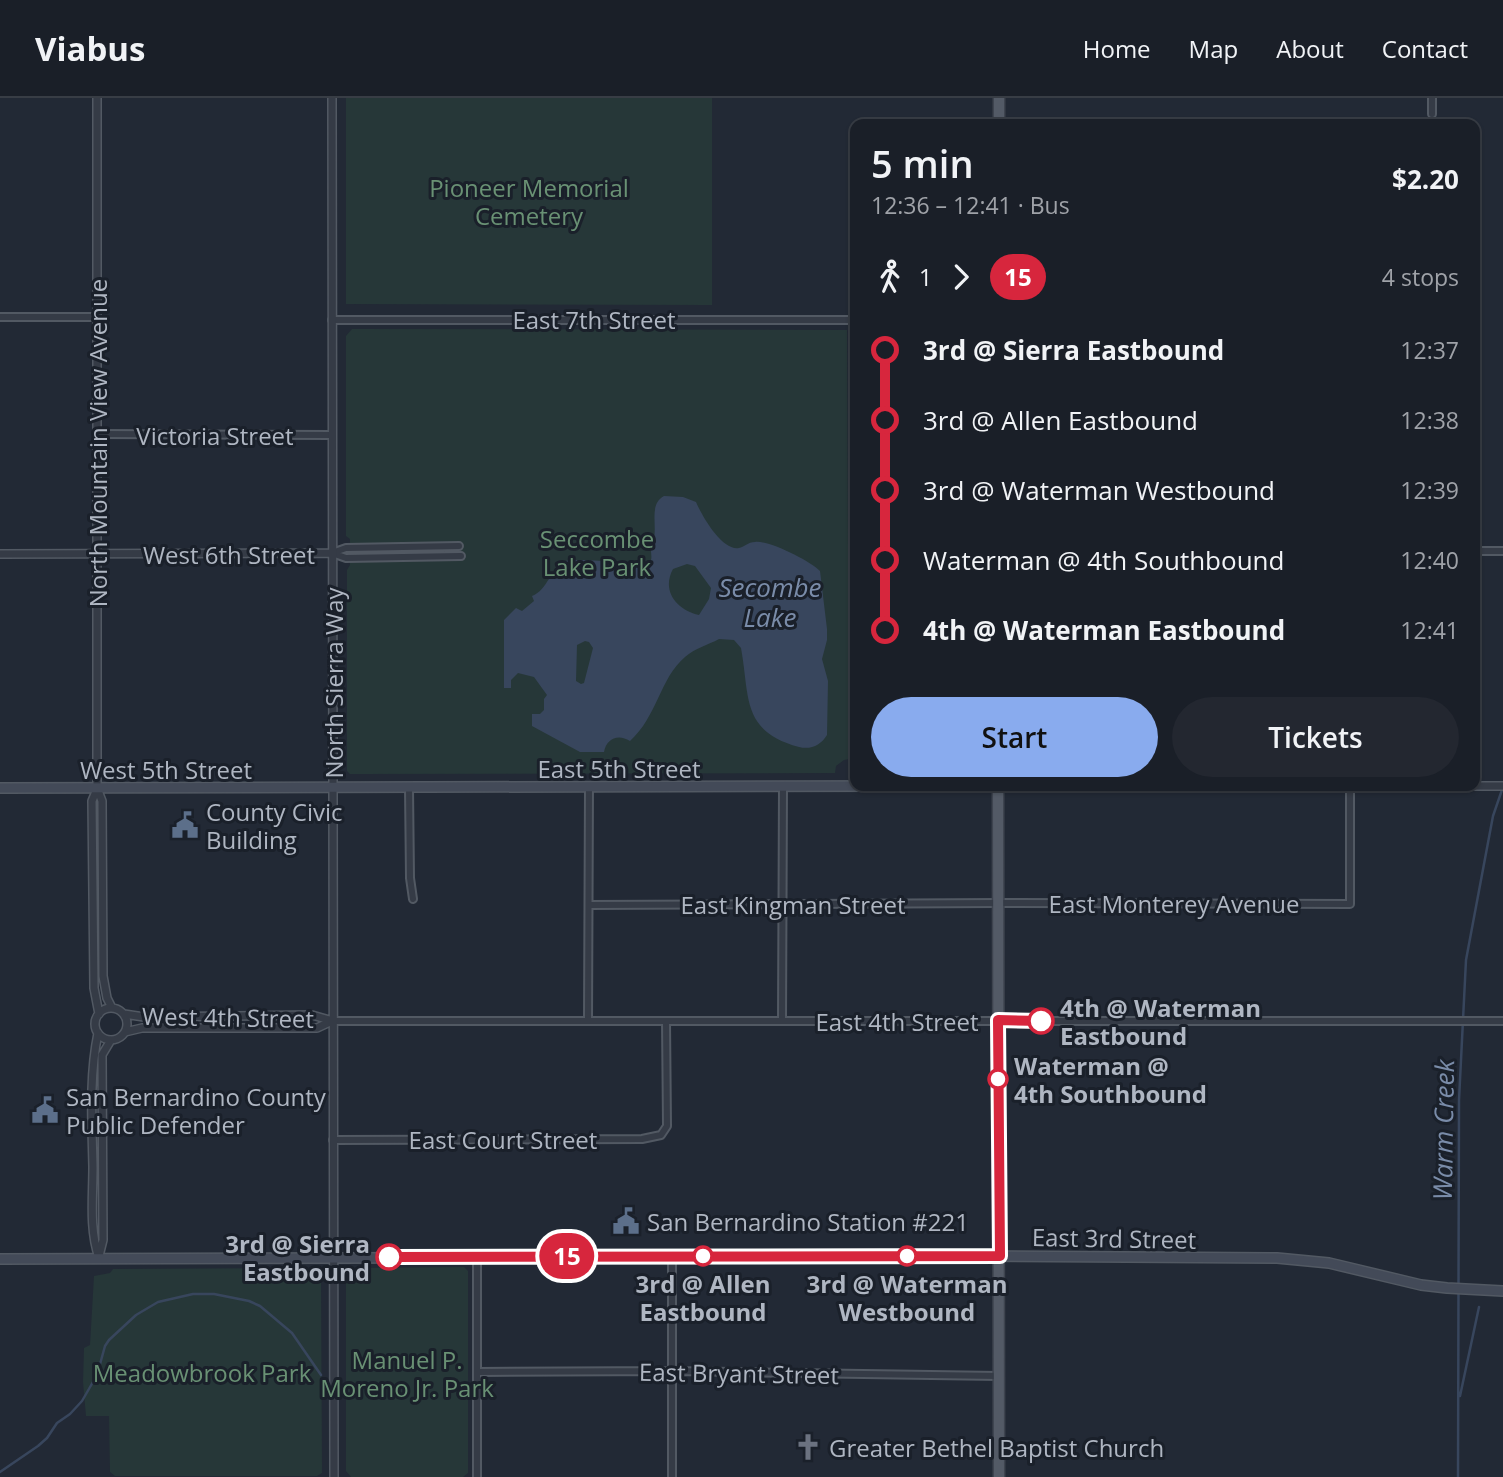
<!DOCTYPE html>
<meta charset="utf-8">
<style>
body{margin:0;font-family:"Open Sans",sans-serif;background:#232730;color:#f1f3f6;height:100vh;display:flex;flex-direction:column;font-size:26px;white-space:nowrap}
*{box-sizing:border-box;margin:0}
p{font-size:23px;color:#9fa2a8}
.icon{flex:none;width:38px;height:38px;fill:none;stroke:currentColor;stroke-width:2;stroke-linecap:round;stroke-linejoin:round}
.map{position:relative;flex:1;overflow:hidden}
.side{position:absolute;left:850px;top:21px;width:630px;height:672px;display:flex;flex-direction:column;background:#1a1f28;border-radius:14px;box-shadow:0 2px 5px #0004,0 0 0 2px #383d45}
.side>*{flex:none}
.badge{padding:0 14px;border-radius:23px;font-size:24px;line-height:46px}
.map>.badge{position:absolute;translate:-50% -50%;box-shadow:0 0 0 4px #fff}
.legs{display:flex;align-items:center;gap:10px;height:77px;padding:0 21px;font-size:23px}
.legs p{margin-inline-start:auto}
.overview{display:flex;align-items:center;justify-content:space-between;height:119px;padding:0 21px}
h1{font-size:38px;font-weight:600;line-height:52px}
.action{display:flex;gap:14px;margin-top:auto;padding:14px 21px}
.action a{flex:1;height:80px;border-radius:42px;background:#89abee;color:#111;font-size:28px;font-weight:600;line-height:80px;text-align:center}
.action a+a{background:#232730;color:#f1f3f6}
ul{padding:0 21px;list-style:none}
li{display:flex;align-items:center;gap:24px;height:70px;font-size:26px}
li i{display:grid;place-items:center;width:10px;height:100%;margin:0 9px;background:currentColor}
li i::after{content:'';width:18px;height:18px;margin:-9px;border:5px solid;border-radius:50%;background:#1a1f28}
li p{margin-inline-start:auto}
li:first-child i{background:linear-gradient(#0000 50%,currentColor 0)}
li:last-child i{background:linear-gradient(currentColor 50%,#0000 0)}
header{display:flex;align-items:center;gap:42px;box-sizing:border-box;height:98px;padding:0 35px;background:#1a1f28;border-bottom:2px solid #383d45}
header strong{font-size:33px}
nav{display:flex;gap:38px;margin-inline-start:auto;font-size:24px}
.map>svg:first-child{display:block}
.green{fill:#263738}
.water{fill:#38465d;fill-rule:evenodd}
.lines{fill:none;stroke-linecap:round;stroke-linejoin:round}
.stream{stroke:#38465d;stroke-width:2.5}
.minor-casing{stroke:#525963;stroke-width:10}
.tertiary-casing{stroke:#525963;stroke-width:10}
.secondary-casing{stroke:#525963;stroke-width:12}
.primary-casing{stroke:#3e444f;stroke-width:13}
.minor{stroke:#353b46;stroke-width:6}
.tertiary{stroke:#353b46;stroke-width:7}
.secondary{stroke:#434a58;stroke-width:9}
.primary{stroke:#535a66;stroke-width:10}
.line-1-casing{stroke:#fff;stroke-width:16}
.line-1{stroke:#d7263d;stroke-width:10}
.stop-1-dot{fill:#fff;stroke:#d7263d;stroke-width:3.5}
.labels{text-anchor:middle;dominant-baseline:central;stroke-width:6;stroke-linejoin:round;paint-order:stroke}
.park-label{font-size:24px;fill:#699174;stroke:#1a202a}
.street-label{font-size:24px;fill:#afb6c2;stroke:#1a202a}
.poi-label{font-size:24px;fill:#afb6c2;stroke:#1a202a;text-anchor:start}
.stop-label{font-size:24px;font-weight:bold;fill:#afb6c2;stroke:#1a202a;text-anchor:start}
.water-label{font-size:26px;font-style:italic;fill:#7a8ca9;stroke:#1a202a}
</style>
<header>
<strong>Viabus</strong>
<nav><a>Home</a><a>Map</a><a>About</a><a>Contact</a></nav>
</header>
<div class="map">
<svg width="1503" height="1379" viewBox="0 0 1503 1379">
<rect width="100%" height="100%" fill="#222935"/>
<path class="green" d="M346,0H712V207L346,206Z
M352,231L847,232L849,661L844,662L836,668L835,675L350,676L347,673V472L350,467V441L346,438V238Z
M464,1169L468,1173V1375L463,1379H351L346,1373V1178L352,1170Z
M315,1170L321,1173L322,1375L317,1378H115L110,1374L109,1318H86L83,1284L84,1250L90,1247L94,1178L110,1175L113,1171Z"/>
<path class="water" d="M664,398L683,399L696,404C702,418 722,453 739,450C744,449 748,444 755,444C769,442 810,463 820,473L827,531V542L822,561L828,583L827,637C821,647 811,652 799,649C741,633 750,600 741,550L734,542L719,541C708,547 695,550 685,559C660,580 657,619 630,643C618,635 606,641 604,654H580L532,628V616H540L544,612V601L547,597L534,579L518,575L511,582V590H504V522L516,510L522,513L534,503L532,498C548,492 550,470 566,463C572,460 618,464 626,465C634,467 640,469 648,467C653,461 651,459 651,451C650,442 651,449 654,440C657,426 649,406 664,398ZM687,466L695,468L711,490L709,501L699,517C677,512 661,493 673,471ZM585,543L589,544L593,550L584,585L581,586L576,583L577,547Z"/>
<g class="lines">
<path class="stream" d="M1460,1298L1479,1209
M0,1374L38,1348L47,1340L57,1325L70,1316L82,1303L97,1277L105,1248L109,1242L136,1217L158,1204L193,1196H214L249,1203L260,1208L292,1235L321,1277
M1458,1379L1459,1002L1466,862L1493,718L1503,689"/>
<defs>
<path id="minor" d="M1432,0V16
M0,219H97
M332,222H856
M98,336L332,337
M1475,453H1503
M332,455L346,460L461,458
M332,455L346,450L459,448
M855,688L856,463
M409,690L410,780L413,801
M589,807L998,805L1350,806V688
M333,923H1503
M588,923L589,689
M782,923L783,689
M333,1042L642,1041L661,1037L667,1028L666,923
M477,1158V1379
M478,1274L672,1273L999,1278
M672,1379V1158"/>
<path id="tertiary" d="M97,0V690L102,703L103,878L107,900L112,910
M332,0L334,1379
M0,456L332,455
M1475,688H1503
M97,691L92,703L94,890L99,916
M95 926a16 16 0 1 1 32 0a16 16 0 1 1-32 0Z
M124,916L144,919L312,917L333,923
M125,934L142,930H317L332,923
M98,935C89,979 92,1024 93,1069C93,1099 89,1131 99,1160
M99,1158L103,1142L102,957L111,942"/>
<path id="secondary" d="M0,690L906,688
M0,1161L976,1158L1277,1160L1329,1165L1421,1187L1447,1190L1503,1193"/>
<path id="primary" d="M999,26V0
M998,688L999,1379"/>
</defs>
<use href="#minor" class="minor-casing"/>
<use href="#tertiary" class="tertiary-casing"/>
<use href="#secondary" class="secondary-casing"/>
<use href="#primary" class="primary-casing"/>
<use href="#minor" class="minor"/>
<use href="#tertiary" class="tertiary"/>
<use href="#secondary" class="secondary"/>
<use href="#primary" class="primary"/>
</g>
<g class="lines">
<defs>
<path id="line-1" d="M389,1159L1000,1158L998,922L1041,923"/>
</defs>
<use href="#line-1" class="line-1-casing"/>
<use href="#line-1" class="line-1"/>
</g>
<defs>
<symbol id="civic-bare" viewBox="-9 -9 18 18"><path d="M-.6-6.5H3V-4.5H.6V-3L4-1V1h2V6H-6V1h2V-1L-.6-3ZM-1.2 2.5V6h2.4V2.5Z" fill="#5c6f8a" stroke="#1a202a" stroke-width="2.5" paint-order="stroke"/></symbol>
<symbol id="church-bare" viewBox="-9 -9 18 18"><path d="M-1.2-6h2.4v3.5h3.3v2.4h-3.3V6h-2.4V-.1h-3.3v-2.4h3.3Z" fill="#6b7280" stroke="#1a202a" stroke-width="2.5" paint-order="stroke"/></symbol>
</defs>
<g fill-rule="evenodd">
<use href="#civic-bare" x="166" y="708" width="38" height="38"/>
<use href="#civic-bare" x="26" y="993" width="38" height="38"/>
<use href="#civic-bare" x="607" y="1104" width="38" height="38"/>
<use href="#church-bare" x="789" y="1330" width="38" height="38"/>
</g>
<g class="stop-1-dot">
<circle cx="1041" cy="923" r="12"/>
<circle cx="998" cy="981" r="9"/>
<circle cx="703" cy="1158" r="9"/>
<circle cx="907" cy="1158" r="9"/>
<circle cx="389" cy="1159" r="12"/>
</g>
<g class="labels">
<g class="park-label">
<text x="529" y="89">Pioneer Memorial<tspan x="529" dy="28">Cemetery</tspan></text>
<text x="597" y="440">Seccombe<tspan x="597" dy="28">Lake Park</tspan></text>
<text x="407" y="1261">Manuel P.<tspan x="407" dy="28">Moreno Jr. Park</tspan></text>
<text x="202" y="1274">Meadowbrook Park</text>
</g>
<g class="street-label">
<text x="594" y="221">East 7th Street</text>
<text x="215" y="337">Victoria Street</text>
<text transform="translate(97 345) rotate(-90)">North Mountain View Avenue</text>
<text x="229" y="456">West 6th Street</text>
<text transform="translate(333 585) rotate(-90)">North Sierra Way</text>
<text x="619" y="670">East 5th Street</text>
<text x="166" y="671">West 5th Street</text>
<text x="1174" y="805">East Monterey Avenue</text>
<text x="793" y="806">East Kingman Street</text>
<text transform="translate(228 919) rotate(1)">West 4th Street</text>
<text x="897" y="923">East 4th Street</text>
<text x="503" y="1041">East Court Street</text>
<text transform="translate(1114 1140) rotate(1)">East 3rd Street</text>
<text transform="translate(739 1275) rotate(1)">East Bryant Street</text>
</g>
<g class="poi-label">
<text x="206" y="713">County Civic<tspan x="206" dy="28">Building</tspan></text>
<text x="66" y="998">San Bernardino County<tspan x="66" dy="28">Public Defender</tspan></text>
<text x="647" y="1123">San Bernardino Station #221</text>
<text x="829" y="1349">Greater Bethel Baptist Church</text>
</g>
<g class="stop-label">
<text x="1060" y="909">4th @ Waterman<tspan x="1060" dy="28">Eastbound</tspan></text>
<text x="1014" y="967">Waterman @<tspan x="1014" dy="28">4th Southbound</tspan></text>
<text x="370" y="1145" text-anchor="end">3rd @ Sierra<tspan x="370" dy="28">Eastbound</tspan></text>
<text x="703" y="1185" text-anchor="middle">3rd @ Allen<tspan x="703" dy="28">Eastbound</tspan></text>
<text x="907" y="1185" text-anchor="middle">3rd @ Waterman<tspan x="907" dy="28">Westbound</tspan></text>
</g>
<g class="water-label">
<text x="770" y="489">Secombe<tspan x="770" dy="30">Lake</tspan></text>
<text transform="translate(1443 1032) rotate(-89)">Warm Creek</text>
</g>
</g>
</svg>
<b class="badge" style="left:567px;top:1158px;background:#d7263d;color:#fff">15</b>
<section class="side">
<div class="overview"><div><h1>5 min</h1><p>12:36 – 12:41 · Bus</p></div><b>$2.20</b></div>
<div class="legs"><svg class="icon" aria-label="walk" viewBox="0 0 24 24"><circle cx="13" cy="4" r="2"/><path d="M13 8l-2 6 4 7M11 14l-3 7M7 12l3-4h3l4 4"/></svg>1<svg class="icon" aria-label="forward" viewBox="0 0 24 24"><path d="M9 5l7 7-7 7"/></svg><b class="badge" style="background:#d7263d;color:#fff">15</b><p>4 stops</p></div>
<ul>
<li><i style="color:#d7263d"></i><b>3rd @ Sierra Eastbound</b><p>12:37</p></li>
<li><i style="color:#d7263d"></i><span>3rd @ Allen Eastbound</span><p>12:38</p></li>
<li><i style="color:#d7263d"></i><span>3rd @ Waterman Westbound</span><p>12:39</p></li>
<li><i style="color:#d7263d"></i><span>Waterman @ 4th Southbound</span><p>12:40</p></li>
<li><i style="color:#d7263d"></i><b>4th @ Waterman Eastbound</b><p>12:41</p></li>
</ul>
<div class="action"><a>Start</a><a>Tickets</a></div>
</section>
</div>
